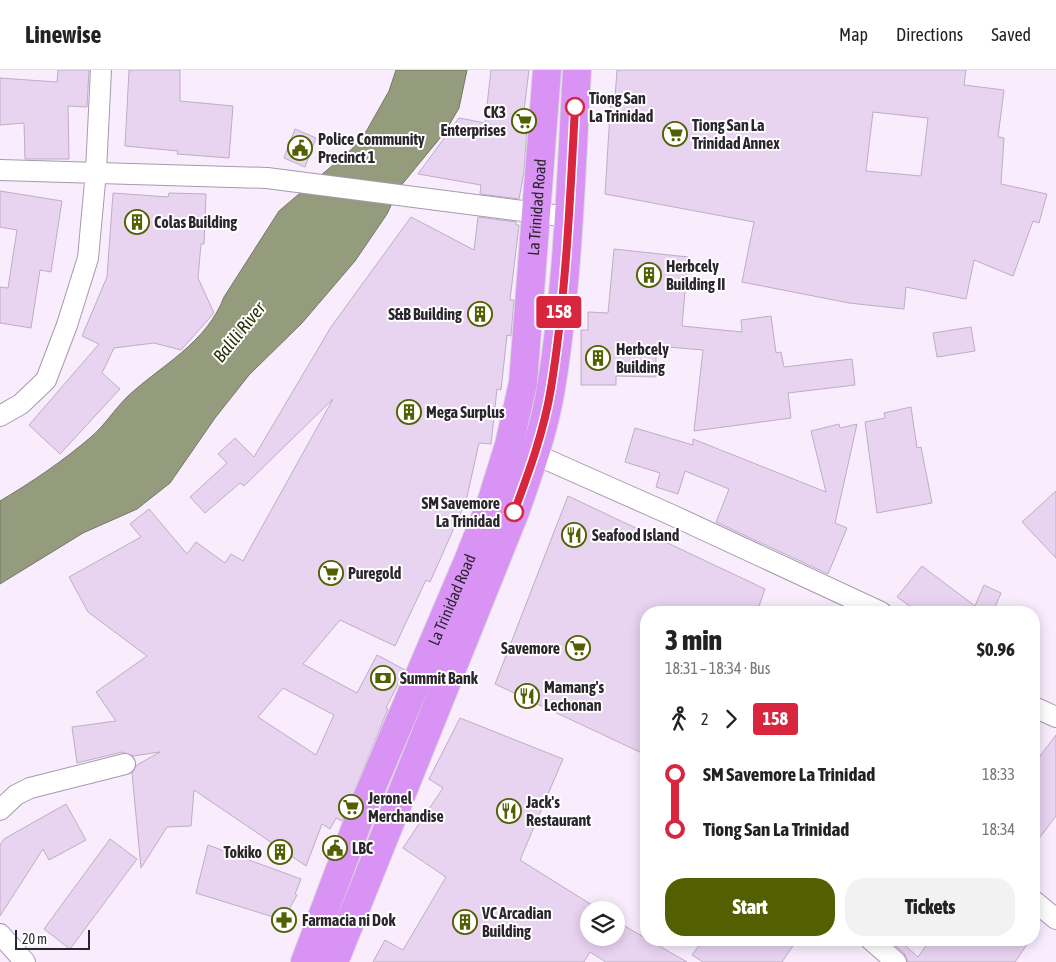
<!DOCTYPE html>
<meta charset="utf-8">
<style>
body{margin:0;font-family:"Asap Condensed",sans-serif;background:#f2f2f2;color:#222;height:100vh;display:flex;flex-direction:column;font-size:19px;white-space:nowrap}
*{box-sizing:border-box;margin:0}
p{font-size:16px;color:#767676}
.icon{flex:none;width:28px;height:28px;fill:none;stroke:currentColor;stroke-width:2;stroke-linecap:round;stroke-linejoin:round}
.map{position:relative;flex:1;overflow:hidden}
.sheet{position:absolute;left:640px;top:536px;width:400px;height:340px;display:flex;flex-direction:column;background:#fff;border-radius:20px;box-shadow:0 2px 12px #0003}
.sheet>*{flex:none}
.badge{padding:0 10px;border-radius:4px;font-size:18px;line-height:32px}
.tools{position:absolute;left:580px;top:831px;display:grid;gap:10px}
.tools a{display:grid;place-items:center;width:45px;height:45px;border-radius:50%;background:#fff;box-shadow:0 2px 12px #0003;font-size:25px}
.scale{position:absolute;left:15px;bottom:12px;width:75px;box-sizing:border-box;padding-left:5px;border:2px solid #2b252d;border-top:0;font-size:14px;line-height:18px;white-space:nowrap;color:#2b252d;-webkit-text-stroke:4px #fff;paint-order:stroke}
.map>.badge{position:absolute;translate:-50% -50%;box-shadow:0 0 0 2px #fff}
.legs{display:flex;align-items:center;gap:8px;height:55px;padding:0 25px;font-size:16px}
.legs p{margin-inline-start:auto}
.overview{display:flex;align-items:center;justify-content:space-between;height:85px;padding:0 25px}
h1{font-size:28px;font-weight:800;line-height:38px}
.cta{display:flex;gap:10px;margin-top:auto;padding:10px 25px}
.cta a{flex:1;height:58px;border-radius:20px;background:#526001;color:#fff;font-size:20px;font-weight:800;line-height:58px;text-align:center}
.cta a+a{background:#f2f2f2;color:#222}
ul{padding:0 25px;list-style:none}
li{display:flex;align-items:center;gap:18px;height:55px;font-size:19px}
li i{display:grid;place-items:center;width:8px;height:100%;margin:0 6px;background:currentColor}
li i::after{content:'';width:12px;height:12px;margin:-6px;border:4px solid;border-radius:50%;background:#fff}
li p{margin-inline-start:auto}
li:first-child i{background:linear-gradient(#0000 50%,currentColor 0)}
li:last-child i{background:linear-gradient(currentColor 50%,#0000 0)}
header{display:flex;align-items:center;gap:30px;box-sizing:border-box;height:70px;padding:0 25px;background:#fff;border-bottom:1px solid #e0e0e0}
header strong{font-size:24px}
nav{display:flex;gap:28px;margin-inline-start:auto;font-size:18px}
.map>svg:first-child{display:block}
.water{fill:#949c7d;stroke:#747865}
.building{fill:#e8d3f1;stroke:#bdaec3;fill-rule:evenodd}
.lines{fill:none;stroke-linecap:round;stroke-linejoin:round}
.street-casing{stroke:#a799ad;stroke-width:22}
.highway-casing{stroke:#d9d8d9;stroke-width:30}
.street{stroke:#fff;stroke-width:20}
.highway{stroke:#d993f4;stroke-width:28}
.line-1-casing{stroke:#fff;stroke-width:11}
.line-1{stroke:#d7263d;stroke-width:8}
.stop-1-dot{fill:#fff;stroke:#d7263d;stroke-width:2.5}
.labels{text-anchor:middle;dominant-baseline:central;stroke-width:4;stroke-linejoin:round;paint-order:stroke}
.stop-label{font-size:16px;font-weight:bold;fill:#2b252d;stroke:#fff;text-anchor:start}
.poi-label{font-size:16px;font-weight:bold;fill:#2b252d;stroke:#fff;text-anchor:start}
.street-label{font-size:16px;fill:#2b252d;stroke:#fff}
.water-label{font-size:18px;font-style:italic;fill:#2a320a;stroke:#fff}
</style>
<header>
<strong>Linewise</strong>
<nav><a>Map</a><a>Directions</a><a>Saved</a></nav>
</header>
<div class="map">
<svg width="1056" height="892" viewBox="0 0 1056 892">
<rect width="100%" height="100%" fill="#f8ecfd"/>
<path class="water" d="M396,0H467L459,38L445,62L399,118L387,144L355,191L302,253L249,305L215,348L170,413L137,439L83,463L0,514V431C32,412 63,391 91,367C104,356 114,340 127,327C161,295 206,274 224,227L279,141L353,78L367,60L389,21Z"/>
<path class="building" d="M58,0H89L87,37L68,36L69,89H25L24,53L0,55V8L57,12Z
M129,0H180V31L233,36L229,88L177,84L178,81L125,76Z
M491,0H529L524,40H528L524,102L519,129L480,124L481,115L418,104L459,48L485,53Z
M617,0H966L964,15L1004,20L998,67L1004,68L1001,114L1047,124L1039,153L1033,151L1013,206L974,190L966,229L906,217L904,239L849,233L742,212L754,152L605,124L611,27L615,28ZM873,42L928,48L921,106L866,101Z
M295,59L316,68L305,97L284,88Z
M0,121L62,131L51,202L40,200L31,258L0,253V217L8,218L17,160L0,157Z
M113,123L168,127L169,123L206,124L204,174H201L198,208L214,243L181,280L154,273L114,278L102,303L120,319L60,384L29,355L99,274L82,266L107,207Z
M411,147L474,180L478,147L516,152V155H519L510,230H514L511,266L507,265L501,320L497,319L491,374L479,373L466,431L430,512L426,510L395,576L340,550L303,594L357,623L377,585L405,600L386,638L388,639L342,751L336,748L330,759L322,754L306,796L194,720L191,756L167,757L141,798L132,703L137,695L160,682L133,686L122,682L77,693L72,657L116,651L96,622L147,586L88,542L69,507L141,467L130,454L149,439L187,484L196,472L225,493L231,484L243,491L333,329L244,416L240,413L205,443L190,427L227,393L218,384L235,368L254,387L331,257ZM283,618L334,645L316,685L258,647Z
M614,179L688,187L682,256L742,262L741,250L771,246L776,283L781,282L784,297L852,289L855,315L788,323L791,348L694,361L703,280L656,276V307L616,306V315H581V260H588V242L608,243Z
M971,257L975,281L937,287L933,263Z
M911,337L917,378L921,377L932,433L877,443L865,352L885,348L884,343Z
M839,354L840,358L857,354L835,453L847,458L828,504L716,452L729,419L685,401L678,424L656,417L660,403L625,392L635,358L693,375V369L826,422L811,361Z
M1056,421V488L1022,452Z
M568,426L765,519L757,542H646V685L495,614Z
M922,496L975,536L984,515L1001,523L993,542H918L897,527Z
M460,648L563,689L520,790L600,840H589V868H616V851L687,892H606L590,882L584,892H373L385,870L403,880L446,807L403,778L443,718L429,709Z
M1056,665V746L1034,775V694Z
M66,734L86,770L49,790L43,779L0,846V775L4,769Z
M110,769L137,789L70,879L44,859Z
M208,775L301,809L295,824L297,825L283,850L196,823Z
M703,870H797L782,892H703L692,885Z
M889,870H899L918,887L930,870H1030L1015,892H908L904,883Z"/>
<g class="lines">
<defs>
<path id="street" d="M0,100L267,108L569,147
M0,346L21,334L46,310L67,255L88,188L96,101L101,0
M523,379L674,446L881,542
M1034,637L1056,647
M0,740L16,725L30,718L125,694
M1034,831L1056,849
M0,864L25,892
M871,870L896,892"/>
<g id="highway">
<path id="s1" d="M305,892L365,733L468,491L491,433L509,375L523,313L547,0"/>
<path d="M334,892L515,442C529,402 544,361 551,318C568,214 571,106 577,0"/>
</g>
</defs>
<use href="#street" class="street-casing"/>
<use href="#highway" class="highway-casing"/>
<use href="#street" class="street"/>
<use href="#highway" class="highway"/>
</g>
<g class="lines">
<defs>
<path id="line-1" d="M514,442C529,402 544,361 551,318C566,225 570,131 575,37"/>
</defs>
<use href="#line-1" class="line-1-casing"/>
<use href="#line-1" class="line-1"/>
</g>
<defs>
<symbol id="supermarket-ring" viewBox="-11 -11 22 22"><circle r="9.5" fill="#fff" stroke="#526001" stroke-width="1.5"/><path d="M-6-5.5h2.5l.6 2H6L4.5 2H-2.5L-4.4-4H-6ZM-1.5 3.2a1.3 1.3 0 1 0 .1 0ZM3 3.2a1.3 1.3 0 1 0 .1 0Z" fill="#526001"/></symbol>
<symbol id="civic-ring" viewBox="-11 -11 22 22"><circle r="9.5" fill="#fff" stroke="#526001" stroke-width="1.5"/><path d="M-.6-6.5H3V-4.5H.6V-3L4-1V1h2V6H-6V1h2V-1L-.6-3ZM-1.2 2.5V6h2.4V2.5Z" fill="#526001"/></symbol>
<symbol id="building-ring" viewBox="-11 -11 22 22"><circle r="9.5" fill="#fff" stroke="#526001" stroke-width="1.5"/><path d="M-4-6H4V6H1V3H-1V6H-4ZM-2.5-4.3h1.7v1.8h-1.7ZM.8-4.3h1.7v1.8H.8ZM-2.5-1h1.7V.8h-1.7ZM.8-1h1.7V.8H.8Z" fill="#526001"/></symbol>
<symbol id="restaurant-ring" viewBox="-11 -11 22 22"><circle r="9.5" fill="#fff" stroke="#526001" stroke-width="1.5"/><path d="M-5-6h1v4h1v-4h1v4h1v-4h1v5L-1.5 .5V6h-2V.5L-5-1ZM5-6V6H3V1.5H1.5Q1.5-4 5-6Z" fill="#526001"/></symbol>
<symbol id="bank-ring" viewBox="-11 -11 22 22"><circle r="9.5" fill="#fff" stroke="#526001" stroke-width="1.5"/><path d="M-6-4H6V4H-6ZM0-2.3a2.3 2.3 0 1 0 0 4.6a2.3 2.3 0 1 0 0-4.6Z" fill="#526001"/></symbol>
<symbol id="pharmacy-ring" viewBox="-11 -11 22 22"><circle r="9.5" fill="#fff" stroke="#526001" stroke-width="1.5"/><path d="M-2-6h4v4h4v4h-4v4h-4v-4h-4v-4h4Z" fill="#526001"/></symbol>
</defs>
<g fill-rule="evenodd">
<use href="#supermarket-ring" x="510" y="37" width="28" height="28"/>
<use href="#supermarket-ring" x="661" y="50" width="28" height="28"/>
<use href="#civic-ring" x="286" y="64" width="28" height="28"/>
<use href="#building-ring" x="123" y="138" width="28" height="28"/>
<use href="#building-ring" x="635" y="191" width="28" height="28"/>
<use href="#building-ring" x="466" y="230" width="28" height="28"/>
<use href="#building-ring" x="584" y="274" width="28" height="28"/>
<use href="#building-ring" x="395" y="328" width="28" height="28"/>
<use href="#restaurant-ring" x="560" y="451" width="28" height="28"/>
<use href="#supermarket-ring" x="317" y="489" width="28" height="28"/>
<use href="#supermarket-ring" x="564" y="564" width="28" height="28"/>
<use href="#bank-ring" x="369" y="594" width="28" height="28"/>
<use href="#restaurant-ring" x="513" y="612" width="28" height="28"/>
<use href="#supermarket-ring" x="337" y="723" width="28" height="28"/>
<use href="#restaurant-ring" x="495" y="727" width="28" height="28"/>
<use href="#civic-ring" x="321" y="764" width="28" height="28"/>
<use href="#building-ring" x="266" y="768" width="28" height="28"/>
<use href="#pharmacy-ring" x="270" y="836" width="28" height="28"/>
<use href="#building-ring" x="451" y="838" width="28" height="28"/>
</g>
<g class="stop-1-dot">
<circle cx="575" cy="37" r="9"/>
<circle cx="514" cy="442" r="9"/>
</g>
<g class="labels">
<g class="stop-label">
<text x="589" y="28">Tiong San<tspan x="589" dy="18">La Trinidad</tspan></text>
<text x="500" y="433" text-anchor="end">SM Savemore<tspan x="500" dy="18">La Trinidad</tspan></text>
</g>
<g class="poi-label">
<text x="506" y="42" text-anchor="end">CK3<tspan x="506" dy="18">Enterprises</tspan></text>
<text x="692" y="55">Tiong San La<tspan x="692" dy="18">Trinidad Annex</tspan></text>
<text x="318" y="69">Police Community<tspan x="318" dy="18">Precinct 1</tspan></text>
<text x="154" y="152">Colas Building</text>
<text x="666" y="196">Herbcely<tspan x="666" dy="18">Building II</tspan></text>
<text x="462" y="244" text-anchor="end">S&amp;B Building</text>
<text x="616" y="279">Herbcely<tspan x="616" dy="18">Building</tspan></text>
<text x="426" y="342">Mega Surplus</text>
<text x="592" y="465">Seafood Island</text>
<text x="348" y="503">Puregold</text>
<text x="560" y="578" text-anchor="end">Savemore</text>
<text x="400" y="608">Summit Bank</text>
<text x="544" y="617">Mamang's<tspan x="544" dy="18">Lechonan</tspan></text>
<text x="368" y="728">Jeronel<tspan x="368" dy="18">Merchandise</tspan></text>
<text x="526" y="732">Jack's<tspan x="526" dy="18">Restaurant</tspan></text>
<text x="352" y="778">LBC</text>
<text x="262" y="782" text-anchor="end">Tokiko</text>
<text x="482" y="843">VC Arcadian<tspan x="482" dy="18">Building</tspan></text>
<text x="302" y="850">Farmacia ni Dok</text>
</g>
<g class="street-label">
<text stroke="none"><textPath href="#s1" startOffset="796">La Trinidad Road</textPath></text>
<text stroke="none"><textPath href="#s1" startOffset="391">La Trinidad Road</textPath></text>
</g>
<g class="water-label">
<text transform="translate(239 262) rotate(-51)">Balili River</text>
</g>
</g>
</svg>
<div class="tools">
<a><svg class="icon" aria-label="layers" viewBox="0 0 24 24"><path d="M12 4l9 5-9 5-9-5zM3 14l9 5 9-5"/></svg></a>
</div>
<div class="scale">20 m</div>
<b class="badge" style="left:559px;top:242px;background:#d7263d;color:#fff">158</b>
<section class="sheet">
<div class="overview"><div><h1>3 min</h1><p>18:31 – 18:34 · Bus</p></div><b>$0.96</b></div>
<div class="legs"><svg class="icon" aria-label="walk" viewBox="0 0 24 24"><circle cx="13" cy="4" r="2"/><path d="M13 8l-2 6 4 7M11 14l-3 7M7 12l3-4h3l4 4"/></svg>2<svg class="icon" aria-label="forward" viewBox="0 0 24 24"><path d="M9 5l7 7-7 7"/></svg><b class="badge" style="background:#d7263d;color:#fff">158</b></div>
<ul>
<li><i style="color:#d7263d"></i><b>SM Savemore La Trinidad</b><p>18:33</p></li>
<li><i style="color:#d7263d"></i><b>Tiong San La Trinidad</b><p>18:34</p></li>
</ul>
<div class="cta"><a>Start</a><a>Tickets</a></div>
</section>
</div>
